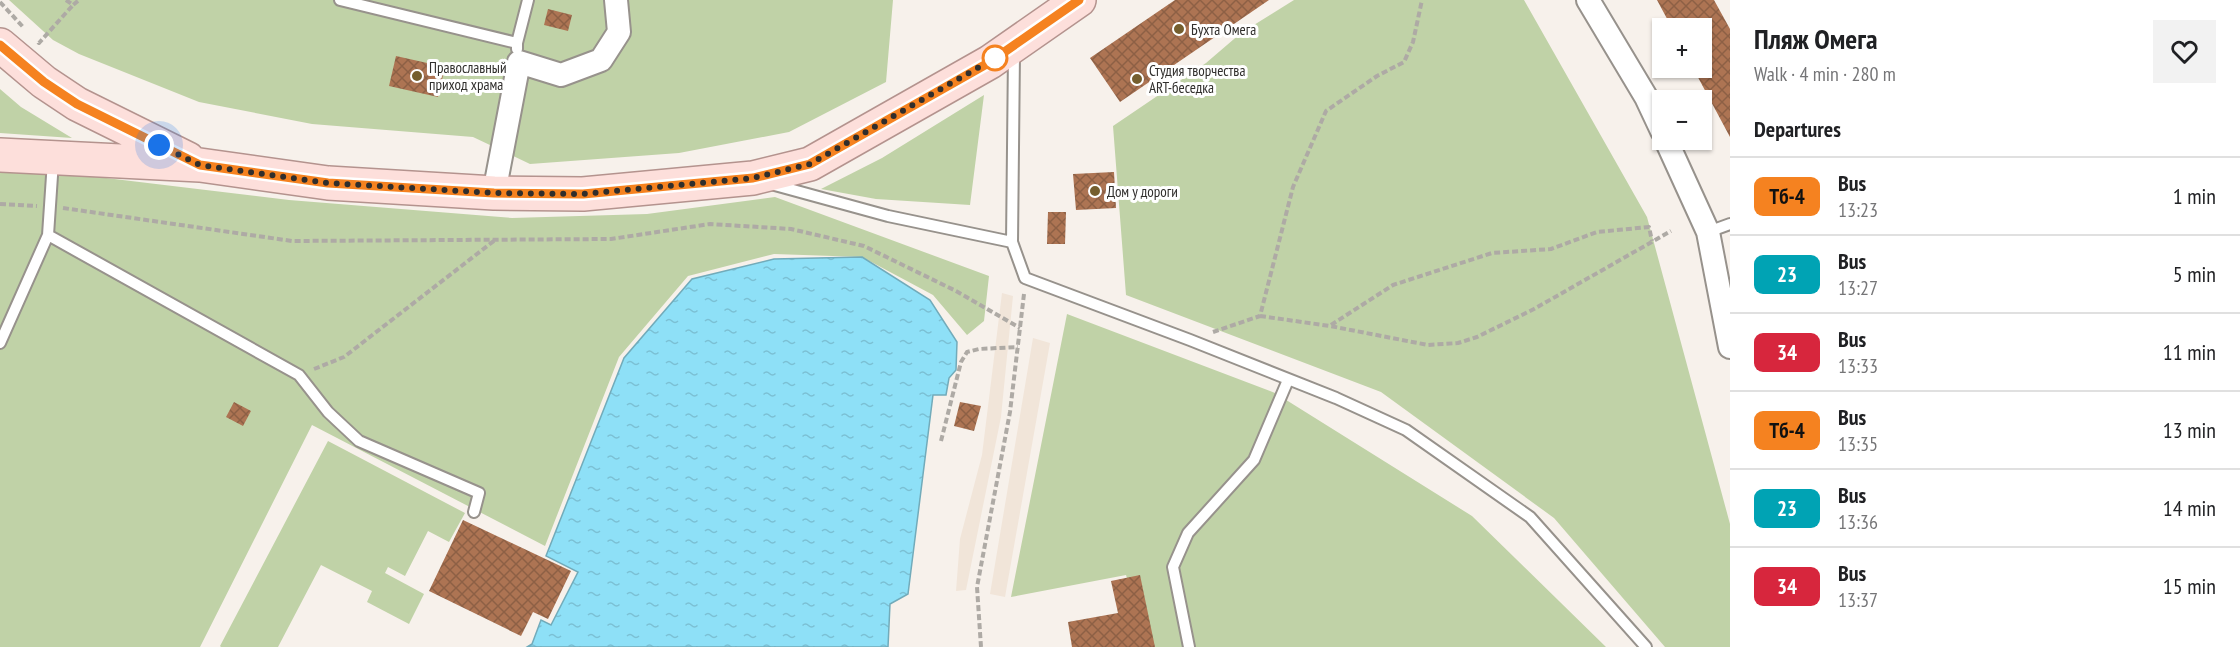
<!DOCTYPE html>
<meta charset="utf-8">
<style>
body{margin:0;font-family:"PT Sans Narrow",sans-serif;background:#f2f2f2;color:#202124;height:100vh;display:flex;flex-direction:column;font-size:22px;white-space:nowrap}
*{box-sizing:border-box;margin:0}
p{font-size:20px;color:#757577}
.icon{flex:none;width:33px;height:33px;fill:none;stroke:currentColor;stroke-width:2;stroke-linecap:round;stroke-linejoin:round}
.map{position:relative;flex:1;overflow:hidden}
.details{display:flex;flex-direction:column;background:#fff;width:510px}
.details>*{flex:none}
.badge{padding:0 12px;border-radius:9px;font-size:21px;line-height:39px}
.buttons{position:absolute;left:1652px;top:18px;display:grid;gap:12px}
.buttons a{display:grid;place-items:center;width:60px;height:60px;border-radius:0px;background:#fff;box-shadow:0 2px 4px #0004;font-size:30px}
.you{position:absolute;width:30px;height:30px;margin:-15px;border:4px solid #fff;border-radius:50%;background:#1a73e8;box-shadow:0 0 0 9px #1a73e833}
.map>.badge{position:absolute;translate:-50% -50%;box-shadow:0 0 0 3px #fff}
h2{padding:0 24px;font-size:22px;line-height:54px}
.round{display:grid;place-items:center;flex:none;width:63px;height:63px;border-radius:0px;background:#f2f2f2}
.headline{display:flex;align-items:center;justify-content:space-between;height:102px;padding:0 24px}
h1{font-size:28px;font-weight:700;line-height:45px}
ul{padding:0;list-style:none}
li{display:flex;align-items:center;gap:18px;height:78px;padding:0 24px;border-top:2px solid #e0e0e0}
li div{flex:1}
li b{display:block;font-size:22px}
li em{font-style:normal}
li .badge{min-width:66px;font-weight:700;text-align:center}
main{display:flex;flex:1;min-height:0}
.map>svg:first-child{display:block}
.built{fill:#f1e5d9}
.green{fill:#c0d2a7}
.water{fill:url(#water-ripples);stroke:#72abba;stroke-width:1.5}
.building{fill:url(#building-cross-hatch)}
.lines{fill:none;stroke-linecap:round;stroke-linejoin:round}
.lane-casing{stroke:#97928c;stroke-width:14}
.street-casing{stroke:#97928c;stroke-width:26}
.primary-casing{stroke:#b4938e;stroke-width:36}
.path{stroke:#aeaaa5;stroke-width:4;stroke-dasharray:6 3;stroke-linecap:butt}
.lane{stroke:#fff;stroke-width:10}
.street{stroke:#fff;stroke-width:22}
.primary{stroke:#fddfdb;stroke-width:33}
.line-casing{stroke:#fff;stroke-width:14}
.line{stroke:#f58220;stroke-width:9}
.walk{stroke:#302e2c;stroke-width:6;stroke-dasharray:0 10.8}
.poi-dot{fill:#755e2e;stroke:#fff;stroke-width:2}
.stop-dot{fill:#fff;stroke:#f58220;stroke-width:3}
.labels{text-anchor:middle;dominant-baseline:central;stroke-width:6;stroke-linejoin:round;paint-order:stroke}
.poi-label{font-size:15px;fill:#302e2c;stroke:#fff;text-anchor:start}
</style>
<main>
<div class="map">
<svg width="1730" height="647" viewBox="0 0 1730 647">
<defs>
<pattern id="water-ripples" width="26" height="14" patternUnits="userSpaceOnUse" patternTransform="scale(1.5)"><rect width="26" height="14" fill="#8ee0f7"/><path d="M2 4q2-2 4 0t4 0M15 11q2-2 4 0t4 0" fill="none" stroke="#7bc0d4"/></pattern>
<pattern id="building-cross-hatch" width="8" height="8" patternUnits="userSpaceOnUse" patternTransform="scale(1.5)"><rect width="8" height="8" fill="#ad7453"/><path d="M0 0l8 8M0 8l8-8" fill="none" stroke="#8d6045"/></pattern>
</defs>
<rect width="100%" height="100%" fill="#f7f1eb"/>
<path class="built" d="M1002,293L1013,296L1001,417L966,590L956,591L960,539L982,455Z
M1033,338L1050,343L1005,597L990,594Z"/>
<path class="green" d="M9,0H893L886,82L789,132L679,153L530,164L473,137L312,124L199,102L79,54L53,40Z
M1294,0H1524L1647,217L1730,524V647H1665L1554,518L1381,392L1126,295L1113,126L1206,63L1241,33Z
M0,89L21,107L72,138L0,133Z
M984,95L970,205L876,199L821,189L882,158Z
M0,172H56L289,200L512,218L647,214L775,197L989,276L984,321L967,335L933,295L862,257L774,254L688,276L619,357L545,546L312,425L200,647H0Z
M1067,314L1275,393L1472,516L1606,647H1149L1126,575L1011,597Z
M328,441L465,513L449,542L428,531L405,576L388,567L385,573L424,594L409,624L367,602L372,591L321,565L278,647H221L220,646Z"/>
<path class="water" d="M862,257L930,300L957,342L956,370L949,378L946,395H933L908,594L890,604L888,647H527L532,644L541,620L551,625L578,572L546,556L624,358L692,279L774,259Z"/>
<path class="building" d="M1175,0H1269L1120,102L1090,58Z
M1657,0H1714L1730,29V137L1693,68H1701V28H1672Z
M548,9L572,15L568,31L544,25Z
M396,56L445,67L438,97L389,86Z
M1114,172L1116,208L1076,210L1073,174Z
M1048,212H1066L1065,244H1047Z
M234,402L251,411L243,426L226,417Z
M960,402L981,406L974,431L954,426Z
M463,520L571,571L548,619L533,612L521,636L429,591Z
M1140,575L1155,647H1072L1068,622L1118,613L1111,581Z"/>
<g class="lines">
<defs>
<path id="lane" d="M340,0L517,43
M517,49V43L528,0
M53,161L48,235L299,375L328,412L359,441L479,493L474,512
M771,184L888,216L1012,242L1025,278L1190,340L1336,398L1406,430L1530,517L1646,647
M1708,232L1730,224
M1012,242L1014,53
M0,343L48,235
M1189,647L1173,567L1188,533L1254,460L1288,380"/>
<path id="street" d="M1588,0L1646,97L1662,131
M1666,140L1708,232L1730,347
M494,193L519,62L561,75L601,60L619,32L616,0"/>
<path id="primary" d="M0,45L44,82L77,104L188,159
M0,155L200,165L328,183L494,193L583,194L753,178L810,164L990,62L1079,0"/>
</defs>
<use href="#lane" class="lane-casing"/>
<use href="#street" class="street-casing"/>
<use href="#primary" class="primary-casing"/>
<path class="path" d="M66,0L73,5L79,0
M0,2L24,28
M38,42L39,43L73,5
M0,204L37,206
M63,208L292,241L611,239L710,224L791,229L864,246L956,291L1020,328
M1260,316L1330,326L1428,345L1458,343L1477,337L1534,309L1671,231
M1331,325L1393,285L1492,253L1551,249L1597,232L1649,227L1652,241
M1213,332L1260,316L1293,187L1326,111L1377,76L1404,62L1413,42L1422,0
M314,369L344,357L495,240
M941,441L961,362L967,352L979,349L1018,347
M981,647L977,587L1010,412L1024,294"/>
<use href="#lane" class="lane"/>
<use href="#street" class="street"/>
<use href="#primary" class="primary"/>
</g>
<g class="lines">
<defs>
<path id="line" d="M0,45L44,82L77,104L200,165L328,183L494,193L583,194L753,178L810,164L990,62L1079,0"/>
</defs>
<use href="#line" class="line-casing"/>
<use href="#line" class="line"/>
<path class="walk" d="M159,145L200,165L328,183L494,193L583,194L753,178L810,164L995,58"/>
</g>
<g class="poi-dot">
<circle cx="1179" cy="29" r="6"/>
<circle cx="417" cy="76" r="6"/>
<circle cx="1137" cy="79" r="6"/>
<circle cx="1095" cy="191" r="6"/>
</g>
<circle class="stop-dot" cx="995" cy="58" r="12"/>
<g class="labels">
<g class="poi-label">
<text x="1191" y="29">Бухта Омега</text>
<text x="429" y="67">Православный<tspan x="429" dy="17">приход храма</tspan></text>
<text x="1149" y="70">Студия творчества<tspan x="1149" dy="17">ART-беседка</tspan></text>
<text x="1107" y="191">Дом у дороги</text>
</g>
</g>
</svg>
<div class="buttons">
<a>+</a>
<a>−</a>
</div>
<div class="you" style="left:159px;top:145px"></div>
</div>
<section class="details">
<div class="headline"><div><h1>Пляж Омега</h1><p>Walk · 4 min · 280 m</p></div><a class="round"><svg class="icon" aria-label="heart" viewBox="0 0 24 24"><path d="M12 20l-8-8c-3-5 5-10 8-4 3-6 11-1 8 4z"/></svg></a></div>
<h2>Departures</h2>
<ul>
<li><span class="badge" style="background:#f58220;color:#111">Тб-4</span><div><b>Bus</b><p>13:23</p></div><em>1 min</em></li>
<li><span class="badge" style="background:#00a3b4;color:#fff">23</span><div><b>Bus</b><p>13:27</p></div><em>5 min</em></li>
<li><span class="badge" style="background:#d7263d;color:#fff">34</span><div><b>Bus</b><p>13:33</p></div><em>11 min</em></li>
<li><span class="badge" style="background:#f58220;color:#111">Тб-4</span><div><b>Bus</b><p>13:35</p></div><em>13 min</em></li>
<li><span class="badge" style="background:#00a3b4;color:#fff">23</span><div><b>Bus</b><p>13:36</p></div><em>14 min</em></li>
<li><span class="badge" style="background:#d7263d;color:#fff">34</span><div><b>Bus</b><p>13:37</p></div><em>15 min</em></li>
</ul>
</section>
</main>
